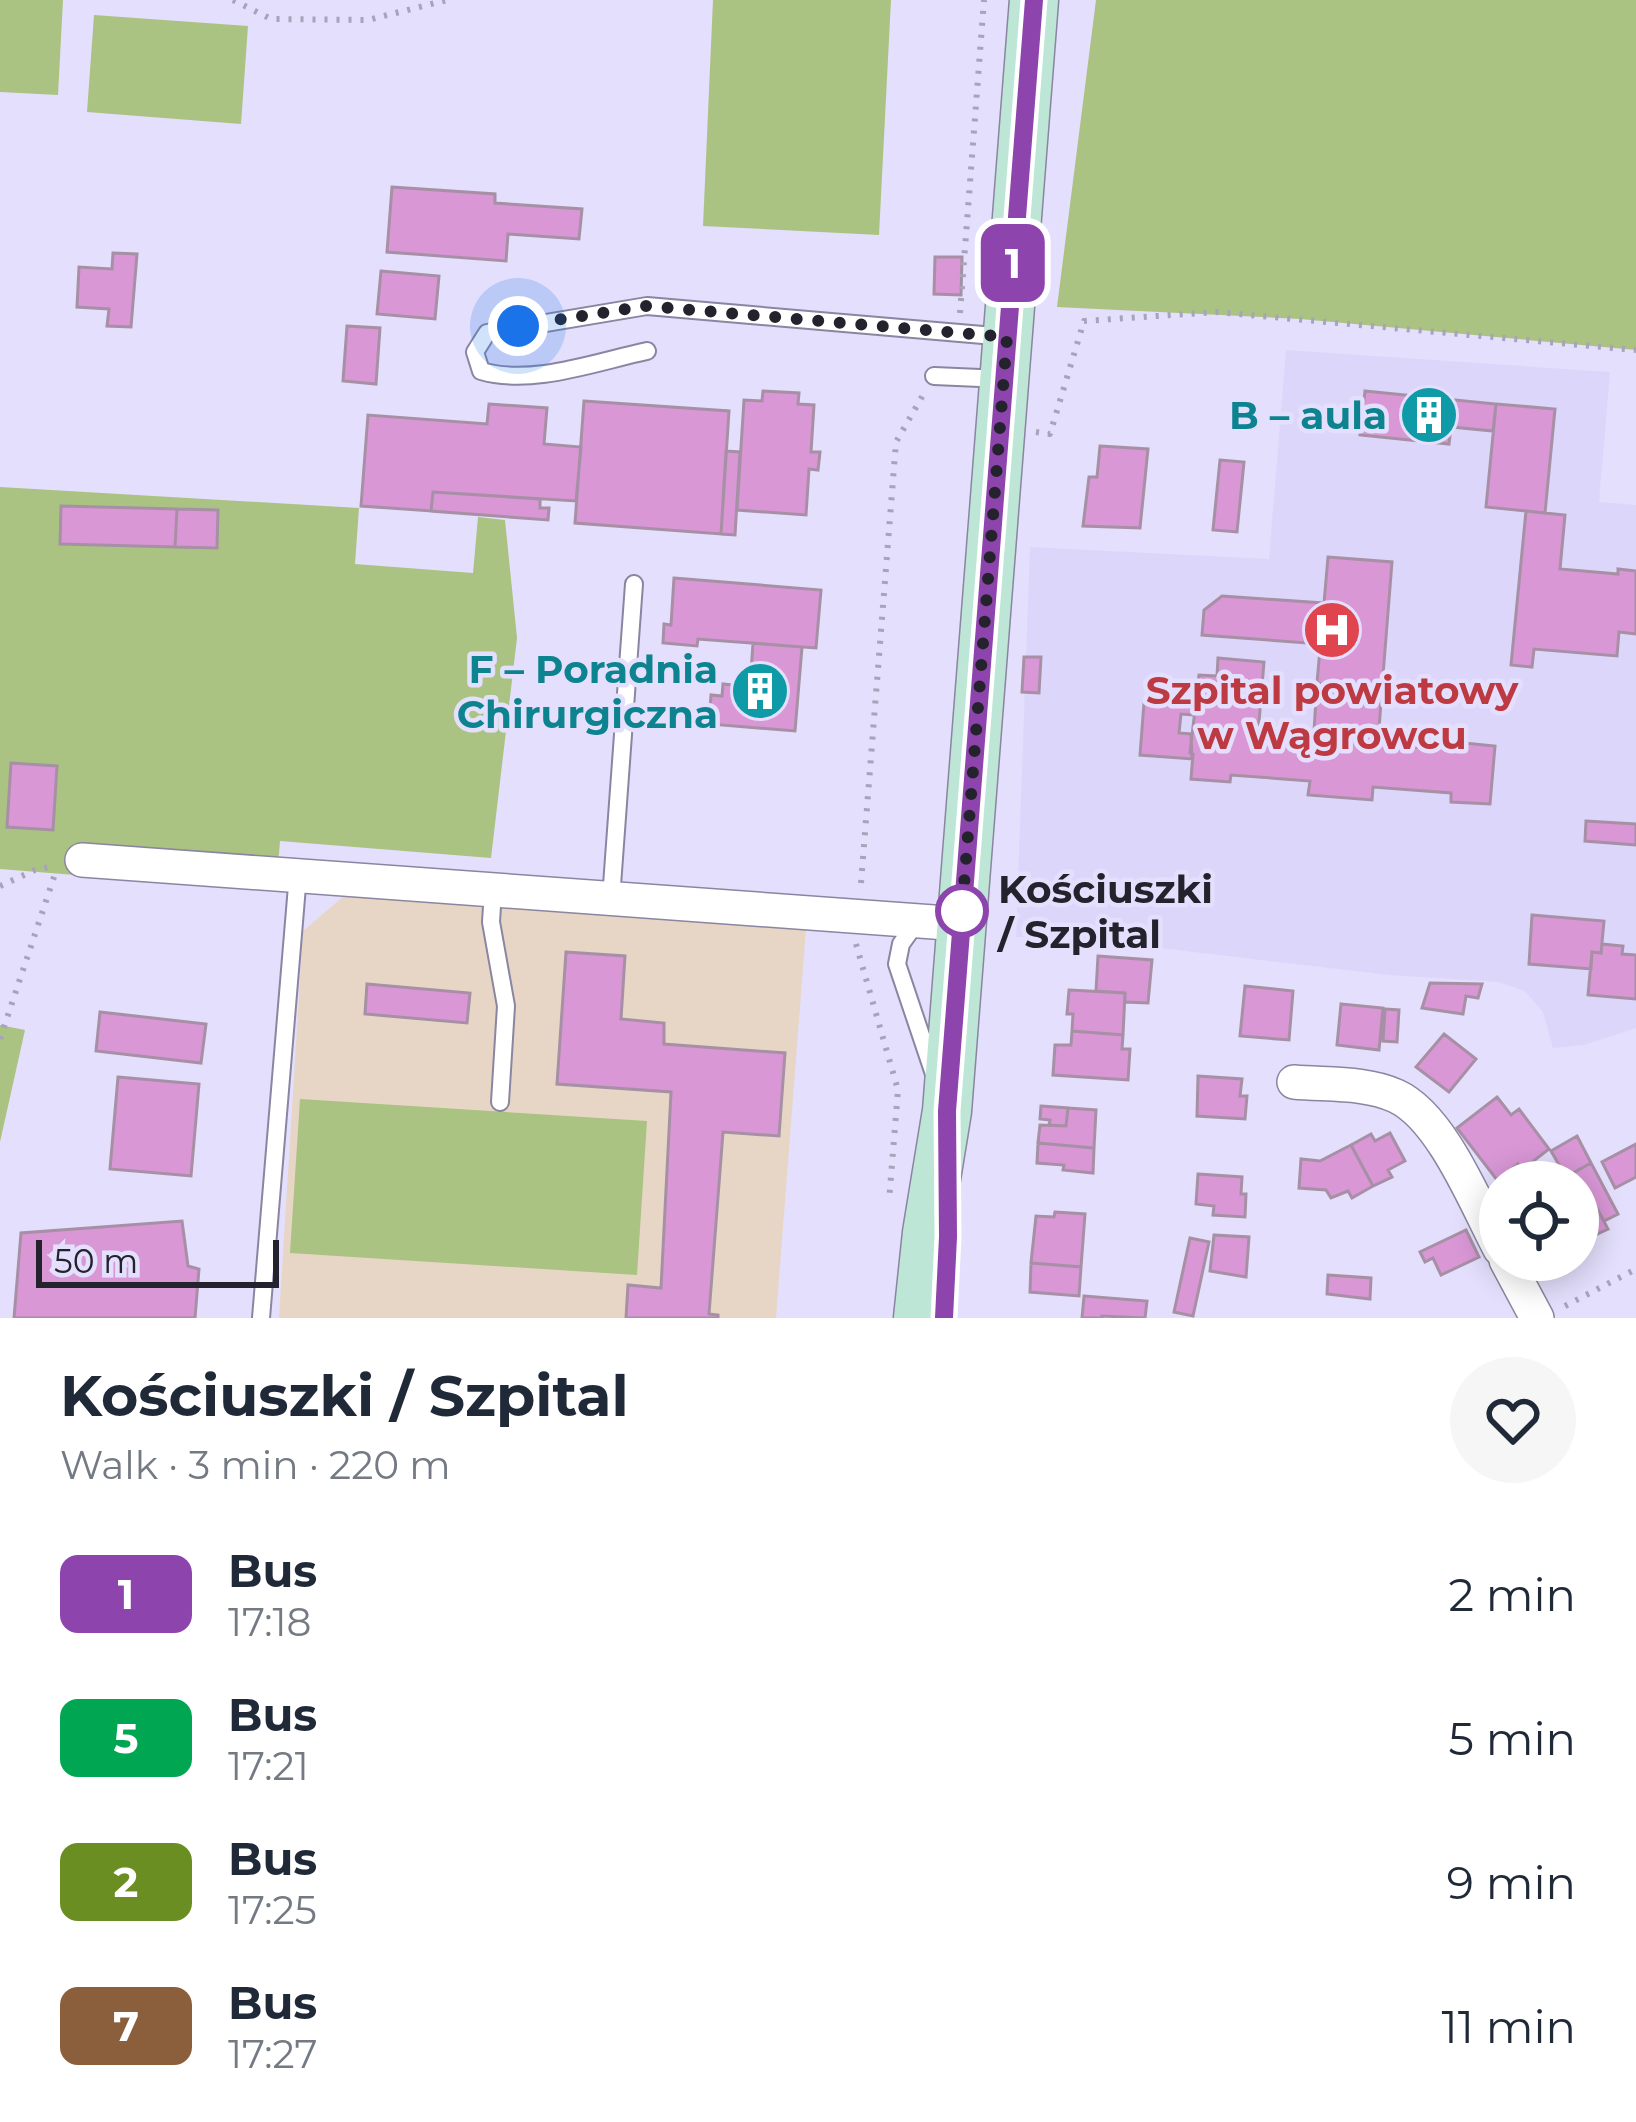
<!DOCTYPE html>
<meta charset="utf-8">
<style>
body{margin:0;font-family:Montserrat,sans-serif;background:#f6f6f7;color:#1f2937;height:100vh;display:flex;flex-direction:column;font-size:45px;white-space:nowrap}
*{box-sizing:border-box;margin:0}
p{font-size:39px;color:#747a83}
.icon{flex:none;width:66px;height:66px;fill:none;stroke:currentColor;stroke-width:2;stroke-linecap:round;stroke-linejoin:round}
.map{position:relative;height:1318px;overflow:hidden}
.side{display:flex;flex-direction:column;background:#fff;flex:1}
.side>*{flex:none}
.badge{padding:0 24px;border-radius:18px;font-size:42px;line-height:78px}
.controls{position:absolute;left:1479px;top:1161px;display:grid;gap:24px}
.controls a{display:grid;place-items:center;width:120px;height:120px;border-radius:50%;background:#fff;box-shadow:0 6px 30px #0003;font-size:60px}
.scale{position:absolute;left:36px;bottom:30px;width:243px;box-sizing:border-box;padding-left:12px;border:6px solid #24222d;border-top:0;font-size:33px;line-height:42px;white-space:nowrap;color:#24222d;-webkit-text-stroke:9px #e4dffc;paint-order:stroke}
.you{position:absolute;width:60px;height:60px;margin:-30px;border:9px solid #fff;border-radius:50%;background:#1a73e8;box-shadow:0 0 0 18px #1a73e833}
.map>.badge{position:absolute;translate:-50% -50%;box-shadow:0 0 0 6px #fff}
.round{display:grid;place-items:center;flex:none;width:126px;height:126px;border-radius:63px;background:#f6f6f7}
.summary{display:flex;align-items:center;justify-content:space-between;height:204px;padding:0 60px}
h1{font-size:57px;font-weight:700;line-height:90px}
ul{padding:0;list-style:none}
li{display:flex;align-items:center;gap:36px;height:144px;padding:0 60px}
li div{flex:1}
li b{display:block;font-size:45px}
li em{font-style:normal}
li .badge{min-width:132px;font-weight:700;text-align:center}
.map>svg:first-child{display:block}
.built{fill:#ddd6fb}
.education{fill:#e7d6c5}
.green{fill:#aac382}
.building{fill:#d997d6;stroke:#a790a5;stroke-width:3}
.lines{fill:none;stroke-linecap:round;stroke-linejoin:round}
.service-casing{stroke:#8a85a0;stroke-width:20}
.minor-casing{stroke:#8a85a0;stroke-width:36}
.secondary-casing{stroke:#8a85a0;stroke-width:51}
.path{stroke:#a7a3ba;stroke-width:6;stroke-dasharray:3 9;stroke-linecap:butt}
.service{stroke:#fff;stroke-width:16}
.minor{stroke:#fff;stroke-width:33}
.secondary{stroke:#bee6d6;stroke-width:48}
.line-casing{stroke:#fff;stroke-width:27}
.line{stroke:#8e44ad;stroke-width:18}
.walk{stroke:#24222d;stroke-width:12;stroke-dasharray:0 21.6}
.stop-dot{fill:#fff;stroke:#8e44ad;stroke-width:6}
.labels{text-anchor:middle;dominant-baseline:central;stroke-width:9;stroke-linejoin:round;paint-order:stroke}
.culture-label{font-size:39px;font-weight:bold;fill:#0d838f;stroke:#e4dffc;text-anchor:end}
.health-label{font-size:39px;font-weight:bold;fill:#be3a42;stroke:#e4dffc}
.stop-label{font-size:39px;font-weight:bold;fill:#24222d;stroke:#e4dffc;text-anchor:start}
</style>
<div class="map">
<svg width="1636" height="1318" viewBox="0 0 1636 1318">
<rect width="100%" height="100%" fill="#e4dffc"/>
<path class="built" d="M1286,350L1610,372L1599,502L1636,505V1028L1584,1045L1553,1048L1543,1012L1525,991L1498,982L1389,975L1084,939L1016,937L1030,547L1269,559Z"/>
<path class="education" d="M345,895L806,929L776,1318H279L303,931Z"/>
<path class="green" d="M0,0H63L58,95L0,92Z
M713,0H891L879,235L703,226Z
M1096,0H1636V350L1300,319L1057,307Z
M94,15L248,26L241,124L87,112Z
M0,487L359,508L355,564L473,573L478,517L505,520L517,638L491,858L280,841L276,891L0,869Z
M0,1025L25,1030L0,1142Z
M300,1099L647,1121L637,1275L290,1253Z"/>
<path class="building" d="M392,187L495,194V203L582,209L579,239L508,234L506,261L387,252Z
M113,253L137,254L131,327L107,326L109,309L77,307L79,267L112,269Z
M935,257H962L961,295L934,294Z
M381,271L439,276L435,319L377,314Z
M347,326L380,328L376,384L343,381Z
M763,391L799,393L798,404L814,405L811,452H820L818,470L809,469L806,515L737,510L744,400L762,401Z
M1365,391L1496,404L1493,431L1451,427L1449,444L1360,435Z
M584,401L729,411L721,534L575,523Z
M489,404L547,408L544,444L581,447L576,501L433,492L431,511L361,506L368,415L487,424Z
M1496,404L1555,409L1545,513L1486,507Z
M1100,446L1148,449L1140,528L1083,526L1089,477H1097Z
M726,451L740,452L735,535L721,534Z
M1220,460L1244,462L1237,532L1213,530Z
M433,492L540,499V508H549L548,520L431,511Z
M61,506L177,509L175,547L60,544Z
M177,509L218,510L217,548L175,547Z
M1526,511L1565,515L1560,569L1618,574V569L1636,571V634L1619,632L1617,656L1534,649L1532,667L1511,665Z
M1328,557L1392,562L1382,688L1317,683Z
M674,578L821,590L816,648L698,639L697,646L663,643L664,624L671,625Z
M1222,596L1323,603L1320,644L1202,635L1204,610Z
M753,643L802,647L795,731L709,724L711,695L722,696L723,684L750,687Z
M1024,657H1041L1039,693L1022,692Z
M1218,658L1264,662L1258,734L1264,735L1265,726L1314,731L1317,683L1382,688L1378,743L1432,749L1433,740L1495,746L1490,804L1451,802V793L1373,787L1372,800L1308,795L1310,781L1231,775L1230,782L1191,779L1193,754L1190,753L1199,675L1217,676Z
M1144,703L1196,708L1193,715L1181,714L1179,733L1191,734L1192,759L1140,755Z
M11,763L57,766L53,830L7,827Z
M1586,821L1636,824V845L1585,841Z
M1532,915L1604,921L1601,953L1592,952L1591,969L1529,964Z
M1602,944L1623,946L1622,954L1636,955V999L1588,995L1592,952L1601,953Z
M566,952L625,956L621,1019L664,1023V1044L785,1053L779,1136L723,1132L709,1314L718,1315V1318H626L628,1285L661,1288L671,1092L557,1084Z
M1098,956L1152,960L1148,1003L1125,1002V993L1096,991Z
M1430,983L1482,984L1478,998L1466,996L1463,1014L1422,1008Z
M367,984L470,993L467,1023L365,1014Z
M1245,986L1293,991L1289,1040L1240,1036Z
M1069,990L1125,993L1123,1035L1072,1031L1073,1014H1067Z
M1341,1004L1383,1008L1379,1050L1337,1045Z
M1385,1009L1399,1010L1397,1042L1383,1041Z
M100,1012L206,1024L201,1063L96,1051Z
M1072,1031L1123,1035L1122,1049H1130L1128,1080L1053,1075L1055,1045H1071Z
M1444,1034L1476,1059L1449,1092L1416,1067Z
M1198,1076L1242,1079L1240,1096H1247L1245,1119L1197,1116Z
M118,1077L199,1084L191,1176L110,1169Z
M1497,1097L1511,1115L1519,1109L1549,1149L1522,1170L1518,1164L1497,1180L1457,1128Z
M1041,1106L1068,1108L1066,1126L1049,1125L1050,1120L1040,1119Z
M1068,1108L1096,1110L1094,1148L1038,1143L1040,1125L1066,1126Z
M1390,1133L1405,1161L1388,1170L1392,1177L1373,1186L1351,1145L1371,1134L1375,1141Z
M1577,1136L1591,1163L1566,1177L1551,1151Z
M1038,1143L1094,1148L1093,1173L1063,1170L1064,1165L1037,1163Z
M1636,1144V1177L1615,1188L1602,1162Z
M1351,1145L1373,1186L1352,1198L1348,1191L1331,1198L1326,1190L1299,1188L1301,1159L1320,1161Z
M1591,1163L1618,1214L1604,1221L1593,1201L1581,1207L1578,1201V1182H1568L1566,1177Z
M1198,1174L1242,1177L1241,1194H1246L1245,1217L1213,1215L1214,1206L1196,1204Z
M1578,1201L1581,1207L1593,1201L1608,1229L1593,1236L1589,1229L1581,1234L1585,1241L1578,1244Z
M1055,1212L1085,1214L1081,1267L1031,1263L1036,1216L1054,1217Z
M182,1221L188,1266L199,1269L195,1318H14L21,1233Z
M1466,1230L1479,1257L1441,1275L1433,1258L1425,1262L1420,1252Z
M1214,1235L1249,1237L1246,1277L1210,1271Z
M1190,1238L1209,1242L1193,1316L1174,1312Z
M1031,1263L1081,1267L1079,1296L1030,1292Z
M1328,1275L1371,1278L1370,1299L1327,1294Z
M1084,1296L1147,1301L1145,1318L1102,1316V1318H1082Z"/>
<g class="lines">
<defs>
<path id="service" d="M647,351C595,362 532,386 481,371L475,352L487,333L647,306L1006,337
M934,376L1003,379
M493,890L491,922L506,1006L500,1102
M611,899L634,584
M916,923L901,944L897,964L935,1077
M261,1318L298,874"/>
<path id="minor" d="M82,860L961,924
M1294,1082C1327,1085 1366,1082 1396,1096C1442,1117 1476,1204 1500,1249
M1506,1260L1537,1318"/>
<path id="secondary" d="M918,1318L927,1233L947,1111L1034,0"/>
</defs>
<use href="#service" class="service-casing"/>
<use href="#minor" class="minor-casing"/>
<use href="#secondary" class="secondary-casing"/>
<path class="path" d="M233,0L271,19L368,20L447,0
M960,313L984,0
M1036,432L1050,434L1084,321L1216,312L1636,350
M861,883L896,442L923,395
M0,886L35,870L54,866
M856,944L898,1090L889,1201
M0,1039L55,874
M1565,1306L1636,1269"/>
<use href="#service" class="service"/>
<use href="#minor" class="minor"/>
<use href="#secondary" class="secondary"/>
</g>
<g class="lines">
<defs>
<path id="line" d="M944,1318L948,1237L947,1111L1034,0"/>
</defs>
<use href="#line" class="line-casing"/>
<use href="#line" class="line"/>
<path class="walk" d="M518,326L646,306L1007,337L962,911"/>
</g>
<defs>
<symbol id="building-disc" viewBox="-11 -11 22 22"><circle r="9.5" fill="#0f9aa8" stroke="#e4dffc"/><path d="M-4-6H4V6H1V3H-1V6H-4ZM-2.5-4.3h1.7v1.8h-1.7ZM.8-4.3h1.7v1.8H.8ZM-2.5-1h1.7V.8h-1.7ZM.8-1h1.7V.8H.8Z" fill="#fff"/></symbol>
<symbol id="hospital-disc" viewBox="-11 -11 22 22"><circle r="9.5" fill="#e0444e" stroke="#e4dffc"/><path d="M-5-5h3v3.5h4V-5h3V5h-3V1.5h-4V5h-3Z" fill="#fff"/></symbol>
</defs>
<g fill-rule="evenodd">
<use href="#building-disc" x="1396" y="382" width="66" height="66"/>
<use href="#hospital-disc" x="1299" y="597" width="66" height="66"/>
<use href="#building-disc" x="727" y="658" width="66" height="66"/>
</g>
<circle class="stop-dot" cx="962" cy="911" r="24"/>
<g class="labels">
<g class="culture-label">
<text x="1387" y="415">B – aula</text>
<text x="718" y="669">F – Poradnia<tspan x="718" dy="45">Chirurgiczna</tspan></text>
</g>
<g class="health-label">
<text x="1332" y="690">Szpital powiatowy<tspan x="1332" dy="45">w Wągrowcu</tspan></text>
</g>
<g class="stop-label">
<text x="998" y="889">Kościuszki<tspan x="998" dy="45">/ Szpital</tspan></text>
</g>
</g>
</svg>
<div class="controls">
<a><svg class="icon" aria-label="locate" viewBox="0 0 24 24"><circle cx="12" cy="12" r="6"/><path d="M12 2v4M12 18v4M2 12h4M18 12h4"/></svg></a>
</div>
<div class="scale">50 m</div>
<div class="you" style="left:518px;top:326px"></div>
<b class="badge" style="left:1013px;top:263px;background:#8e44ad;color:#fff">1</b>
</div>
<section class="side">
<div class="summary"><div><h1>Kościuszki / Szpital</h1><p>Walk · 3 min · 220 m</p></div><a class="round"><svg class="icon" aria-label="heart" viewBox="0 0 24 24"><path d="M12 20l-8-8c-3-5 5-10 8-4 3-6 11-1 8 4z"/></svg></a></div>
<ul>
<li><span class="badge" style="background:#8e44ad;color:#fff">1</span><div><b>Bus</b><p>17:18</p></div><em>2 min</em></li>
<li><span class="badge" style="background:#00a651;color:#fff">5</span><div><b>Bus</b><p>17:21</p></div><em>5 min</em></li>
<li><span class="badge" style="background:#6b8e23;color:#fff">2</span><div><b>Bus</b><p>17:25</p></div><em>9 min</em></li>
<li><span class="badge" style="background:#8b5e3c;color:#fff">7</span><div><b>Bus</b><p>17:27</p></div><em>11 min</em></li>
</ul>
</section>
